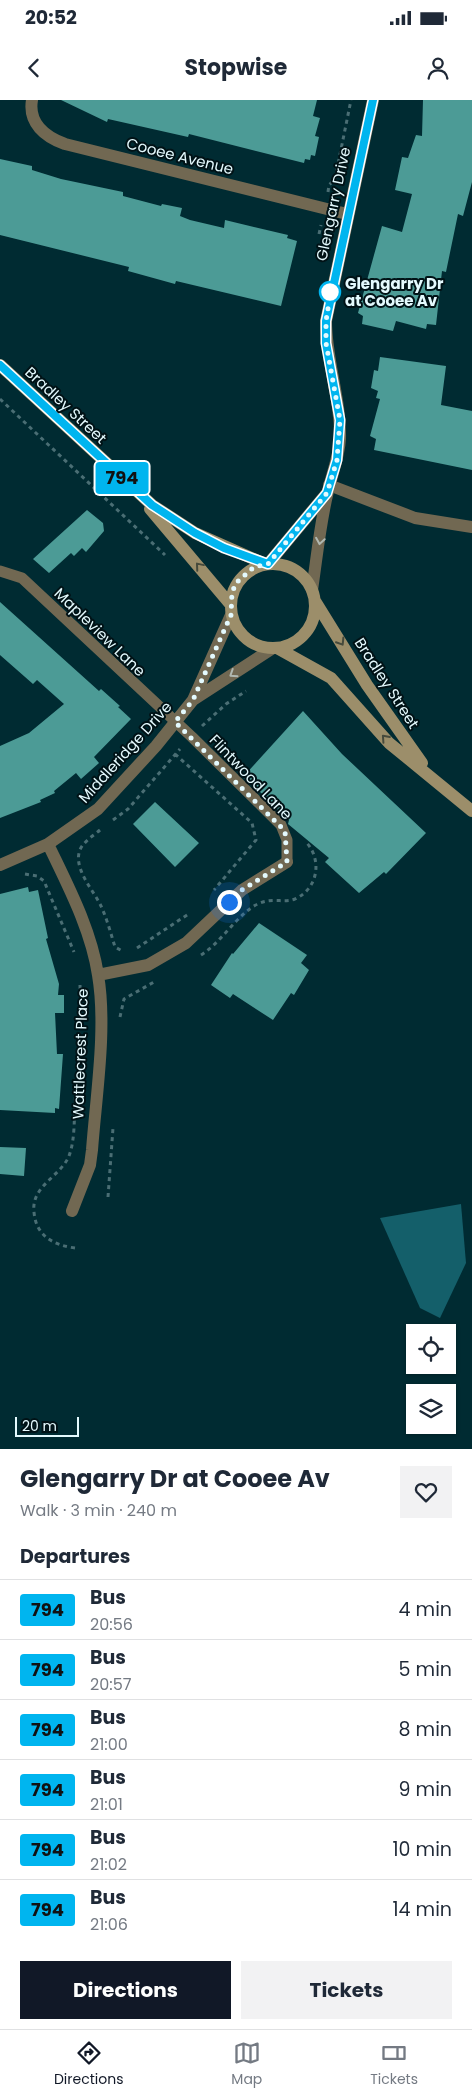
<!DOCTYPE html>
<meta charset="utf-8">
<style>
body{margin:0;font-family:Poppins,sans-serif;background:#f2f2f3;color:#1f2937;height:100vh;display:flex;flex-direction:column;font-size:19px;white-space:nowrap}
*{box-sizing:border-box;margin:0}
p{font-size:16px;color:#747a83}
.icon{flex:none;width:28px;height:28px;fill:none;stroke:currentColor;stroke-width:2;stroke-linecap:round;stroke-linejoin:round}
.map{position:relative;height:1349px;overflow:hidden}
.panel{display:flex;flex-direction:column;background:#fff;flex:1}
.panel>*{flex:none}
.badge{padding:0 10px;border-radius:4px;font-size:18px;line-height:32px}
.buttons{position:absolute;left:406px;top:1224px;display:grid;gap:10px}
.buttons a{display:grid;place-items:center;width:50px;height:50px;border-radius:0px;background:#fff;box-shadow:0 1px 4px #0004;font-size:25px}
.scale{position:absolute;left:15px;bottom:12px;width:64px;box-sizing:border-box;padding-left:5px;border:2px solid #e4fafe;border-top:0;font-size:14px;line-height:18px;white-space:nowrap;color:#e4fafe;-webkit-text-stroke:4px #001216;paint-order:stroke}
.you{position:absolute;width:25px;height:25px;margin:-12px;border:4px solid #fff;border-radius:50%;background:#1a73e8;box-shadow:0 0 0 8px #1a73e833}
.map>.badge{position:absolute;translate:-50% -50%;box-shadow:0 0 0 2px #fff}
h2{padding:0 20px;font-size:19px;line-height:45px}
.round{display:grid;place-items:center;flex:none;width:52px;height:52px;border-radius:0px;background:#f2f2f3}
.summary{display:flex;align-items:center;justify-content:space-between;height:85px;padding:0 20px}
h1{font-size:24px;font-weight:700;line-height:38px}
.primary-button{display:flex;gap:10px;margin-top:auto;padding:10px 20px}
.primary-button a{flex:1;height:58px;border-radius:0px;background:#111827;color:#fff;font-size:20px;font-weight:700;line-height:58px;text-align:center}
.primary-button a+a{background:#f2f2f3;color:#1f2937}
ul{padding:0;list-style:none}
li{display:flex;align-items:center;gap:15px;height:60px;padding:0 20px;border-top:1px solid #e0e1e3}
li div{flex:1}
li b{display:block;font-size:19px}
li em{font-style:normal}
li .badge{min-width:55px;font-weight:700;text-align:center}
.status{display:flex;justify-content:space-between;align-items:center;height:35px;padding:0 25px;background:#fff;direction:ltr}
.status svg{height:14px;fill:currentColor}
header{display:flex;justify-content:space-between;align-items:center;height:65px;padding:0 20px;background:#fff;font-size:22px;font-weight:700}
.dock{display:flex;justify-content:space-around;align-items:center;height:70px;border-top:1px solid #e0e1e3;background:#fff;font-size:14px;color:#747a83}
.dock a{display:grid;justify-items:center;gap:2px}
.dock .current{color:#111827}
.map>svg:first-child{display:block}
.water{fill:#145f6a}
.building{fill:#4c9b96}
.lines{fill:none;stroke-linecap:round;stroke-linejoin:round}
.path{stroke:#4a6e74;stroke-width:3;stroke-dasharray:4 4;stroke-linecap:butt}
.service{stroke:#716852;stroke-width:11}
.minor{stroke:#716852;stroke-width:12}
.tertiary{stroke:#716852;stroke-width:12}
.secondary{stroke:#9c8e6a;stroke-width:12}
.oneway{stroke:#b0b8b1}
.oneway2{stroke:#464a3c}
.line-casing{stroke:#fff;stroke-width:11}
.line{stroke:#00b5ef;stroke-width:8}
.walk{stroke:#e4fafe;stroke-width:5;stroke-dasharray:0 9}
.stop-dot{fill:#fff;stroke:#00b5ef;stroke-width:2.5}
.labels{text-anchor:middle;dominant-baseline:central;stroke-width:4;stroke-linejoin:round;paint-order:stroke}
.street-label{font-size:15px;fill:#e4fafe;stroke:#001216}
.stop-label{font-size:15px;font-weight:bold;fill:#e4fafe;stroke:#001216;text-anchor:start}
</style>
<div class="status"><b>20:52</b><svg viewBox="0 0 49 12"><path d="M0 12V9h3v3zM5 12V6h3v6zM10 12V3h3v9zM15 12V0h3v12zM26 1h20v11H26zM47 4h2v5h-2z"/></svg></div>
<header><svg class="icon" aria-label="back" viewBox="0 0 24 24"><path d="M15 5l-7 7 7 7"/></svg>Stopwise<svg class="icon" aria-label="person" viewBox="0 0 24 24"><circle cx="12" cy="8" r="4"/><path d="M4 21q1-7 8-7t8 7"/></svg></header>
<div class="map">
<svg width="472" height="1349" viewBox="0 0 472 1349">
<rect width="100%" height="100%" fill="#002b32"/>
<path class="water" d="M461,1104L466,1163L440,1218L420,1208L380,1118Z"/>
<path class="building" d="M61,0H317L313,16L320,18L315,36L319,37L315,56L311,55L310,60L305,59L304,63L189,34L188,37L108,19L107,22Z
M423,0H472V82L463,116L458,114L446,172L442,171L436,225L427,224L426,229L396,221L393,231L362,224L363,216L358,213L382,126L402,132L412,94L395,90L402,57L408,58L416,35L422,36Z
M0,59L32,66V70L61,79L123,92V96L161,106L162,104L182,108L180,116L190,120L224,128L225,120L288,135L287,138L297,141L281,206L176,181L175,184L128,171L129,167L0,135Z
M380,257L446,266L441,305L472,311V370L374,350L376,339L370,336L380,299L376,298L378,291L371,288L374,270L378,271Z
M87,410L103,423L104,431L86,452L82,448L74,456L71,453L49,473L33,459Z
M0,502L99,591L101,589L120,606L118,607L131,619L94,657L99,663L81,679L76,673L54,691L55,693L40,700L41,702L0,718V646L29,633L64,604L37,580L33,584L0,555Z
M303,611L342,654L426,733L386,774L384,772L359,793L325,762L329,758L288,724L289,720L266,699L267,698L243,677Z
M155,702L199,743L175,767L133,724Z
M28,787L29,792L38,790L48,838L46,839L59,884L58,895H64V913H55L57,954H63L59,1009L55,1008V1013L0,1010V794Z
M259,823L307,855L301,863L309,870L294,895L291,893L273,920L233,894L230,898L211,885L232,853L233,854Z
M0,1047L26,1048L24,1076L0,1074Z"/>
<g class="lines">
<path class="path" d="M328,92L329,85L335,79L351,0
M319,134L321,125
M0,299L165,455
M202,626L226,604L246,591
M175,654L252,723L256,740L214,790
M113,720L128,709L180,649
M100,730C93,736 81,743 79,753C75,771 94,791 101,806C107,819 111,834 115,847L124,852
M25,774L37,776L44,781L74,852
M137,848L190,813
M201,855C220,843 233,821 251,808C269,795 282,804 295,799C319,788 322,759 306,742
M120,917L124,899L154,882
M108,1097L113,1028
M75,1148C53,1145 36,1136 34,1112C31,1086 60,1077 69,1056C75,1040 74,1020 75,1003C78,964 81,925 80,885"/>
<path class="service" d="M0,471L22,478L192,637L281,725L287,740V762"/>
<path class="minor" d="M32,0C28,23 45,37 65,44L347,114
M329,385L415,418L472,427
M193,600L273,548
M48,744C68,786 91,829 98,875C107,928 96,996 92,1050L90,1065L72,1111
M0,765L48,744L98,709L156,646L193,600L231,515
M98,875L148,865L186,843L242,790L287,762"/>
<path class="tertiary" d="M268,464L327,393
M312,490C317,457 320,423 328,391C332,374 339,357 340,339C341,299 326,261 326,221L373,0"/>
<path class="secondary" d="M0,265L152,405L195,433L265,464
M150,409L230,504
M231 506a42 42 0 1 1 84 0a42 42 0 1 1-84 0Z
M315,501L367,585L422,663
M277,548L331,578L389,643L472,711"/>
</g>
<defs><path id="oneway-chevron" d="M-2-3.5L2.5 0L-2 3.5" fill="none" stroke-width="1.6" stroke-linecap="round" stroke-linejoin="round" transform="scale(1.25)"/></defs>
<g class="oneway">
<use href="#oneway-chevron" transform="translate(320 441) rotate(99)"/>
<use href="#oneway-chevron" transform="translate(233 574) rotate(147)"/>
</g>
<g class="oneway2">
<use href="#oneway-chevron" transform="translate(199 466) rotate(-130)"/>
<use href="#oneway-chevron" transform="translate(341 542) rotate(58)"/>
<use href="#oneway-chevron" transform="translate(385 638) rotate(-132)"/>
</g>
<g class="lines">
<defs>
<path id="line" d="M0,265L152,405L195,433L224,448L268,464L327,393L337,360L340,320L326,243V221L373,0"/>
</defs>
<use href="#line" class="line-casing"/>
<use href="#line" class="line"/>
<path class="walk" d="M229,802L242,790L287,762L285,731L175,622L193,600L231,515L232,492L237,482L254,467L268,464L327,393L337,360L340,320L326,243V221L332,184L330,192"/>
</g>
<circle class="stop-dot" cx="330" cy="192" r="10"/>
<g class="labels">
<g class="street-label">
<text transform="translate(180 56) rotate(14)">Cooee Avenue</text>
<text transform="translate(333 104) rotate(-78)">Glengarry Drive</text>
<text transform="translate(66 305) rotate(43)">Bradley Street</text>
<text transform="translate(100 532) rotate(44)">Mapleview Lane</text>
<text transform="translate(387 583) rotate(57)">Bradley Street</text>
<text transform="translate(125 652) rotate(-48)">Middleridge Drive</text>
<text transform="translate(251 677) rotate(46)">Flintwood Lane</text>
<text transform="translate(80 954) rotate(-88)">Wattlecrest Place</text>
</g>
<g class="stop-label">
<text x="345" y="183">Glengarry Dr<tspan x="345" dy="17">at Cooee Av</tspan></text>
</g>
</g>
</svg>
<div class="buttons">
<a><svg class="icon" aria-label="locate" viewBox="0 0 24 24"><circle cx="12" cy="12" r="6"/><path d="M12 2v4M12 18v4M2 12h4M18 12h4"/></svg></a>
<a><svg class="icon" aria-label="layers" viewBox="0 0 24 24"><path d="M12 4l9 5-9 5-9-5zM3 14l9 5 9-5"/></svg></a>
</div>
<div class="scale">20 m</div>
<div class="you" style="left:229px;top:802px"></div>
<b class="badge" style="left:122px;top:378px;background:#00b5ef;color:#111">794</b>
</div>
<section class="panel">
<div class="summary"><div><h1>Glengarry Dr at Cooee Av</h1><p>Walk · 3 min · 240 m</p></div><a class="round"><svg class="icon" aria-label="heart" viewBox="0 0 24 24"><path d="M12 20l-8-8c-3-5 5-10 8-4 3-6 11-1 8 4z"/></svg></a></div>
<h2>Departures</h2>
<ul>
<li><span class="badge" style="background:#00b5ef;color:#111">794</span><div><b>Bus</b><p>20:56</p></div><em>4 min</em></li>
<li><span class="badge" style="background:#00b5ef;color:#111">794</span><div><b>Bus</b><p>20:57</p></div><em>5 min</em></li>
<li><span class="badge" style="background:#00b5ef;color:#111">794</span><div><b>Bus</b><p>21:00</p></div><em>8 min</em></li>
<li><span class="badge" style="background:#00b5ef;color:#111">794</span><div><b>Bus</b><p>21:01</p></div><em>9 min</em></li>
<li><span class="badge" style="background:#00b5ef;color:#111">794</span><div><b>Bus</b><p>21:02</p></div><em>10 min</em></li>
<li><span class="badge" style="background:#00b5ef;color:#111">794</span><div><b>Bus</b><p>21:06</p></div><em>14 min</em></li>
</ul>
<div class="primary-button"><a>Directions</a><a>Tickets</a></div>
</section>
<nav class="dock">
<a class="current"><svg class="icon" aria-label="directions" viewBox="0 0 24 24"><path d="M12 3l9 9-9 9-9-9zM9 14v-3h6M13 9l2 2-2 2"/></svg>Directions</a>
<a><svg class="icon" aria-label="map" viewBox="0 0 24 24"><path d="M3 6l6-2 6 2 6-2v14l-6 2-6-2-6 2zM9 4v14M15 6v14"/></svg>Map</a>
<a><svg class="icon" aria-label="tickets" viewBox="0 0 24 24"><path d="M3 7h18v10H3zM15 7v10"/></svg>Tickets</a>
</nav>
